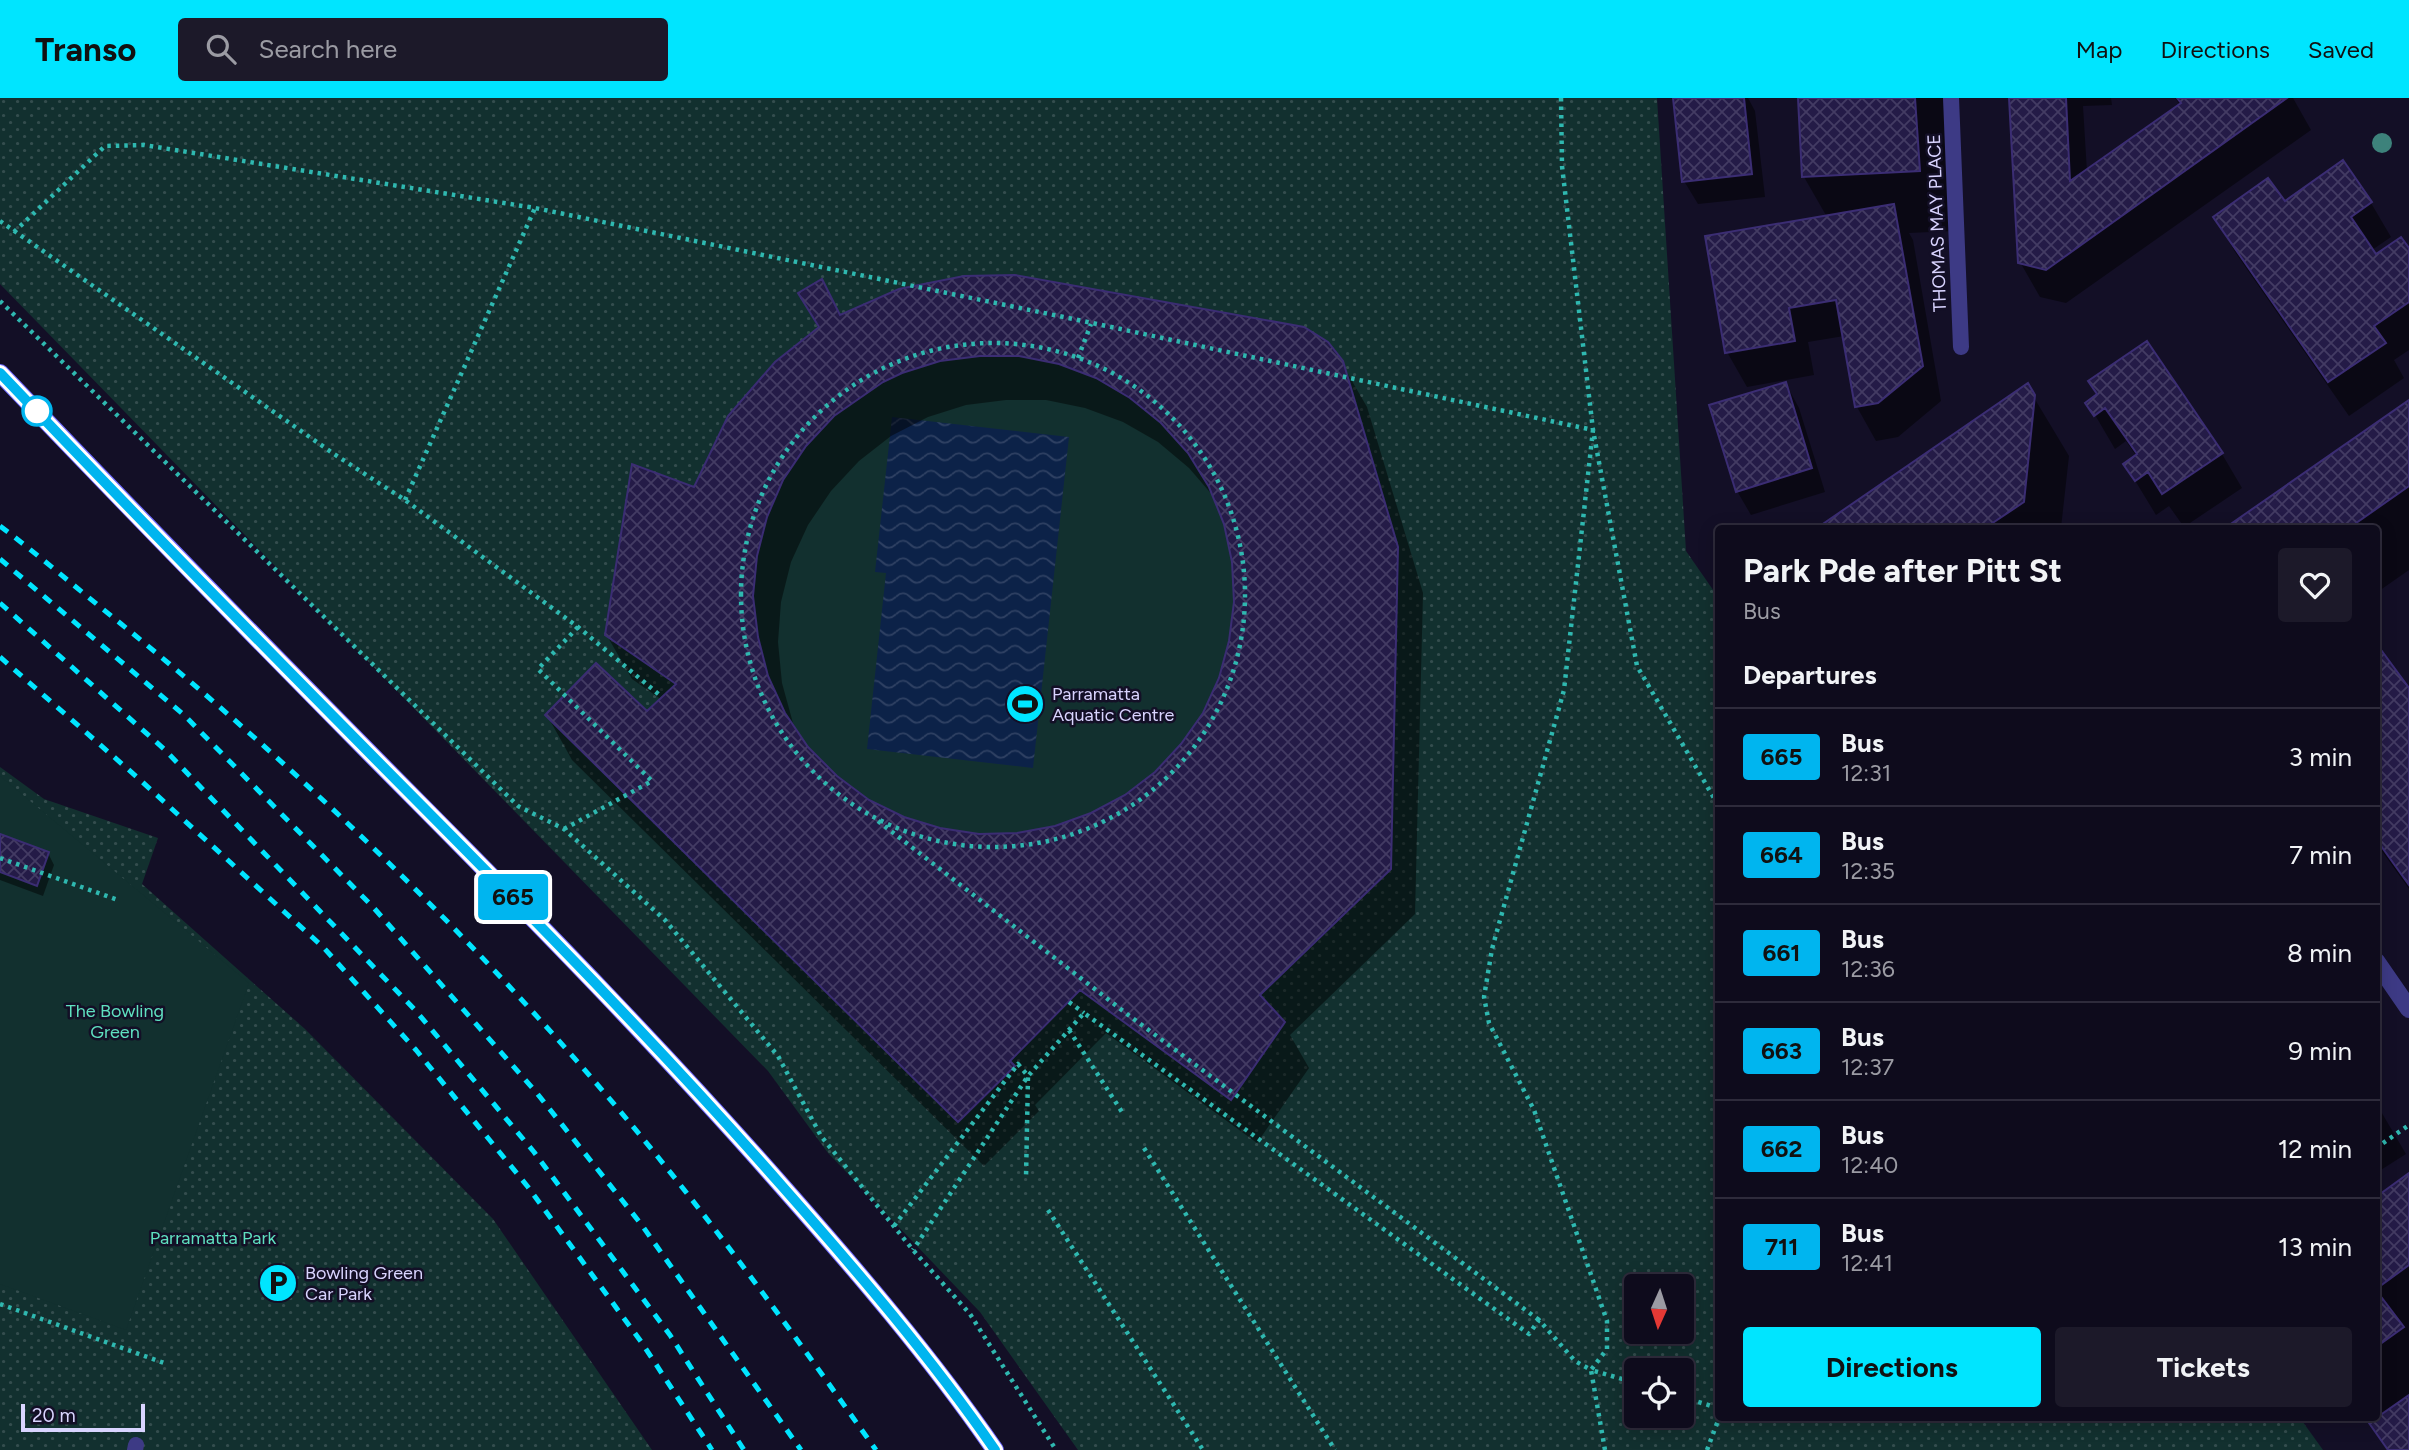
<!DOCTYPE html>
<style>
body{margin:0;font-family:Figtree,sans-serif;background:#1c1929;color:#f1f3f6;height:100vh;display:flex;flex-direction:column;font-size:26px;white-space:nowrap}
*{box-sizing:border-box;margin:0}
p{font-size:23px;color:#9b9ba3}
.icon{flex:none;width:38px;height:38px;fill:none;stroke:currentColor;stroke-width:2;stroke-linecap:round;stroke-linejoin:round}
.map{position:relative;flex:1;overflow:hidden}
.panel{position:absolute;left:1715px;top:427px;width:665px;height:896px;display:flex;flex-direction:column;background:#0e0b1c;border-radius:7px;box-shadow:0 4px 18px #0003,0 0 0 2px #2e2b3b}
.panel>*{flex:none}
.badge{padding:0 14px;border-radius:5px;font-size:24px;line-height:46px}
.needle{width:46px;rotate:183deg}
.buttons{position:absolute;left:1624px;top:1176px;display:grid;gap:14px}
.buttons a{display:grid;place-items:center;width:70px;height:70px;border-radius:7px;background:#0e0b1c;box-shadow:0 4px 18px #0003,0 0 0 2px #2e2b3b;font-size:35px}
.scale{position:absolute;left:21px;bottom:18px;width:124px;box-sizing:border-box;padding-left:7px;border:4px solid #d9d4ff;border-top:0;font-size:19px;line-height:24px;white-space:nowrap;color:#d9d4ff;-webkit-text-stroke:5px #130f26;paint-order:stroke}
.map>.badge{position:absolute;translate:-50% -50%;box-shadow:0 0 0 4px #fff}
h2{padding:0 28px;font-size:26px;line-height:63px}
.round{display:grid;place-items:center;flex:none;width:74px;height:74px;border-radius:7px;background:#1c1929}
.head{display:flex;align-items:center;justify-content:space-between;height:119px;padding:0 28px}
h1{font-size:33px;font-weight:700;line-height:52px}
.primary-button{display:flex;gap:14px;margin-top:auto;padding:14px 28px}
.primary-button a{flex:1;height:80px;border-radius:7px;background:#00e5ff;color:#111;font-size:28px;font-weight:700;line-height:80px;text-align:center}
.primary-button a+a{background:#1c1929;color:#f1f3f6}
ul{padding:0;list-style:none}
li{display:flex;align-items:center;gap:21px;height:98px;padding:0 28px;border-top:2px solid #2e2b3b}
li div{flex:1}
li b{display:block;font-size:26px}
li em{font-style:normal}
li .badge{min-width:77px;font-weight:700;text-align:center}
header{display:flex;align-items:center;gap:42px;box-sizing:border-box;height:98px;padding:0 35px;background:#00e5ff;color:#111}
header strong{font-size:33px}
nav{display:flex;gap:38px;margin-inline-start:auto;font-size:24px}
.search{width:490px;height:63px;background:#1c1929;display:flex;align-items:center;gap:18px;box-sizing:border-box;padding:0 24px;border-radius:7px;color:#9b9ba3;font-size:26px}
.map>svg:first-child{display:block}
.grass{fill:url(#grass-dots);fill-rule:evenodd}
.garden{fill:#12302f}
.water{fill:url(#water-waves)}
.shadow{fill:#0007;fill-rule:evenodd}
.building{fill:url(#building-cross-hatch);stroke:#3b2d73;stroke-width:2;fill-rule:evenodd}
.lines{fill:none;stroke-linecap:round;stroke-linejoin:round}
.path{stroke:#2fb8b0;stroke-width:4.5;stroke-dasharray:3.5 5;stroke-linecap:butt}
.lane{stroke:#3d3a85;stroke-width:16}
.street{stroke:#3d3a85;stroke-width:18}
.secondary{stroke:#6f6bff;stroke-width:18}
.rail{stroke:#00e5ff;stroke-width:5;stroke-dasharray:10 9;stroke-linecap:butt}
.tree{fill:#3d827b}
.line-casing{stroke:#fff;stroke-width:16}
.line{stroke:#00b5ef;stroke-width:10}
.stop-dot{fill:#fff;stroke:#00b5ef;stroke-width:3.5}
.labels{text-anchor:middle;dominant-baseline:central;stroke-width:5;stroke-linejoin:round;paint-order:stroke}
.street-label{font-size:18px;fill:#d9d4ff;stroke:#130f26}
.poi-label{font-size:18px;fill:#d9d4ff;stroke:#130f26;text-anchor:start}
.park-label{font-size:18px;fill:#5fe0c0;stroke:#130f26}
</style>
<header>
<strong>Transo</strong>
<div class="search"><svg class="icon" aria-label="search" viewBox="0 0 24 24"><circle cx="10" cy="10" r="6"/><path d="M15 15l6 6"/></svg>Search here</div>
<nav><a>Map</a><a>Directions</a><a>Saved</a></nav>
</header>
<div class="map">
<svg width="2409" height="1352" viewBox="0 0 2409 1352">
<defs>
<pattern id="grass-dots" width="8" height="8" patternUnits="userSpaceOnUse" patternTransform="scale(1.75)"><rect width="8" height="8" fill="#12302f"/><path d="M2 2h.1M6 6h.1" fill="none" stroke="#344d4e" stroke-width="1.8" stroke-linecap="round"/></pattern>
<pattern id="water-waves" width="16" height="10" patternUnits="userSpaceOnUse" patternTransform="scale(1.75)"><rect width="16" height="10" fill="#0c2248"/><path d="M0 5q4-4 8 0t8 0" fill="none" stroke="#2f4163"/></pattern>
<pattern id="building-cross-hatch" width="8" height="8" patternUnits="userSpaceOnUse" patternTransform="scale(1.75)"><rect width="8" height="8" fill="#241b47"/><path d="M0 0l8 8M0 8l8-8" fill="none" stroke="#433b63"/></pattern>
</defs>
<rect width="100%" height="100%" fill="#130f26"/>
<path class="grass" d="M0,0H1657L1686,453L1718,499V1320H2300L2323,1352H1078L980,1214L828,1055L768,973L0,186ZM1636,1188H1682V1234H1636ZM1636,1272H1682V1318H1636Z
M0,669L44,701L158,740L142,786L305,931L493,1121L652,1352H0Z"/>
<path class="garden" d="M1015,177L1304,229L1328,244L1343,263L1398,449L1391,771L1260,897L1285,924L1231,1002L1080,892L1010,963L1015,968L958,1024L545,617L596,565L647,613L676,586L605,537L632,366L694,389L728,318L775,264L818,229L798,195L822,181L840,216L899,191L964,178Z
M0,678L249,885L126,1232L0,1186Z"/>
<path class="water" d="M892,319L1069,339L1033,670L867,651L886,475L875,474Z"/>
<path class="shadow" d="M1675,0H1748L1755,13L1765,99L1698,106L1684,83Z
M1800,0H1946L1953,133L1909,135L1913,142L1941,303L1898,339L1876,343L1857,309L1844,238L1808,244L1814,277L1747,289L1727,254L1827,119L1804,79Z
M2011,0H2111L2112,7L2083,8L2087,74L2180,7L2175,0H2293L2311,32L2066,205L2040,199L2020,164Z
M2371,105L2391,139L2372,152L2376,158L2409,153V252L2394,262L2404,280L2349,318L2235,154L2215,119L2284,106Z
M821,184L841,218L1341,264L1367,309L1423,495L1415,816L1290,937L1309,970L1257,1045L1106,935L1035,1007L1039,1013L984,1068L572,662L547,617L647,615L662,602L632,581L606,536L695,391L820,230ZM1006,302H1046L1085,310L1123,324L1158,344L1189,370L1214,399L1225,425L1234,464L1236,504L1231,544L1221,581L1205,616L1183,647L1156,675L1126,699L1092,717L1055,730L1017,737H979L940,732L904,720L868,703L836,679L807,650L793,625L782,585L778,544L781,504L791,464L808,427L831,393L859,363L891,338L928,319L966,307Z
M1786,286L1799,310L1825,394L1751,417L1737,393Z
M2027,288L2069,358L2061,430H1820Z
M2098,298L2222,356L2242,390L2184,429L2169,408L2156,417L2125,366L2137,359L2126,343L2115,351L2088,305Z
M2409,304V472L2376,495V430H2228Z
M2376,548L2409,593V791L2376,745Z
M0,738L48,755L54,767L43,798L0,782Z
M2376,1005L2406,1056L2376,1075Z
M2409,1078V1352H2387L2366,1320H2376V1101Z"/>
<path class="building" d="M1673,0H1744L1752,76L1682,84Z
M1798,0H1915L1920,73L1802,79Z
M2009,0H2066L2070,83L2181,5L2177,0H2287L2046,172L2018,165Z
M2343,62L2372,104L2351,119L2376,156L2401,139L2409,150V204L2374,228L2386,245L2328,284L2213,119L2268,80L2285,103Z
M1894,106L1923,268L1878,305L1855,309L1836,202L1789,210L1795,243L1725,255L1705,138Z
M1015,177L1304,229L1328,244L1343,263L1398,449L1391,771L1260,897L1285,924L1231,1002L1080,892L1010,963L1015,968L958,1024L545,617L596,565L647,613L676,586L605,537L632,366L694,389L728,318L775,264L819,229L798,195L822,181L840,217L899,191L964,178ZM980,258H1019L1059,266L1096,280L1130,300L1161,325L1188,355L1209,389L1224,426L1232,464L1234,504L1229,543L1219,580L1203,615L1181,646L1155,674L1125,697L1091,715L1055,728L1017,735L979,736L940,730L904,719L869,702L837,678L808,649L785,615L768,578L758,539L753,498L757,458L767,419L783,382L806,348L834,318L883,284L902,275L940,263Z
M2147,243L2223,355L2162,396L2148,374L2135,383L2123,366L2137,356L2105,310L2094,318L2085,305L2097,296L2088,283Z
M1786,284L1812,370L1736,394L1709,307Z
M2028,285L2035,297L2024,404L1985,430H1817Z
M2409,302V388L2349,430H2225Z
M2376,545L2409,590V787L2376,741Z
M0,736L49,754L37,788L0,774Z
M2409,1075V1167L2376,1191V1099Z
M2376,1192L2404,1229L2376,1249Z
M2409,1297V1352H2388L2369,1325Z"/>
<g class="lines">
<path class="path" d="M1561,0L1562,68L1593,332L1637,568L1718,707
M0,123L334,356L405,402L578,529L662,599
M14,134L105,48L144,47L535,110L1083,223L1593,332L1564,592L1492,851L1484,899L1489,925L1534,1012L1607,1223V1251L1591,1272L1575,1263L1539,1222L1529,1236L1084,915L1028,978L913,1152
M0,203L518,708L564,731L665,822L778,958L821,1038L913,1152L970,1216L1056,1352
M741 497a252 252 0 1 1 504 0a252 252 0 1 1-504 0Z
M1078,260L1091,226
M405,402L535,110
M878,723L1127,916L1539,1222
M564,731L652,683L538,571L578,529
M0,760L118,802
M1069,904L1084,915
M1069,932L1122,1014
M1144,1050L1335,1352
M2376,1050L2409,1027
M1048,1112L1203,1352
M894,1128L1018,966L1028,978L1026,1080
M0,1206L164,1265
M1682,1299L1718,1310
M1605,1352L1591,1272L1636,1285
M1707,1352L1719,1320"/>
<path class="lane" d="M1951,0L1961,249
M135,1352L136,1347"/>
<path class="street" d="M2376,863L2409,911"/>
<path class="secondary" d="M0,275C139,420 280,565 422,708C545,832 667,957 782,1088C857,1173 930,1258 995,1352"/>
<path class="rail" d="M0,428C41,459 80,493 120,525C294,667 462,828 608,999C704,1111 790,1231 876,1352
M0,461L184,617L373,809L536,994L641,1126L801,1352
M0,505L164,651L416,913L534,1054L670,1237L744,1352
M0,559L138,680L324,850L416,952L528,1089L642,1245L712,1352"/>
</g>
<circle class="tree" cx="2382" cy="45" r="10"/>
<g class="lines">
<defs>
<path id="line" d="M0,275C139,421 280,565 422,708C545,832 667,957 782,1088C857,1173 930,1258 995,1352"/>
</defs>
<use href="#line" class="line-casing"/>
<use href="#line" class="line"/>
</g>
<defs>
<symbol id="stadium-disc" viewBox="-11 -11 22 22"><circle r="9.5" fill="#00e5ff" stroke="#130f26"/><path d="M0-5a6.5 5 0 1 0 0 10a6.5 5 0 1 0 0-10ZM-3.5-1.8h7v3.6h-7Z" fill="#111"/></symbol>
<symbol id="parking-disc" viewBox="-11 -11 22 22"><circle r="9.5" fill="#00e5ff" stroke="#130f26"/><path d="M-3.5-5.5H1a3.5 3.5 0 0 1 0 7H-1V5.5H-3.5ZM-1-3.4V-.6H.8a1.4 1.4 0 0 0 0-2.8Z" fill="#111"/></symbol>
</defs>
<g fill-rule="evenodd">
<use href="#stadium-disc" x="1003" y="584" width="44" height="44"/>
<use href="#parking-disc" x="256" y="1163" width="44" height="44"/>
</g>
<circle class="stop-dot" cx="37" cy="313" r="14"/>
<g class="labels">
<g class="street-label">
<text transform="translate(1937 125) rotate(-92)">THOMAS MAY PLACE</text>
</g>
<g class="poi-label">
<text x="1052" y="596">Parramatta<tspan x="1052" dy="21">Aquatic Centre</tspan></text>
<text x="305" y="1175">Bowling Green<tspan x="305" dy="21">Car Park</tspan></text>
</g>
<g class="park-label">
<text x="115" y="913">The Bowling<tspan x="115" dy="21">Green</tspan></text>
<text x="213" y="1140">Parramatta Park</text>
</g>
</g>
</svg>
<div class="buttons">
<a><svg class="needle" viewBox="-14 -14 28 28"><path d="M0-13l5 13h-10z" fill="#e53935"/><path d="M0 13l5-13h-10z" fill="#9b9ba3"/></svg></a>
<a><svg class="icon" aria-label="locate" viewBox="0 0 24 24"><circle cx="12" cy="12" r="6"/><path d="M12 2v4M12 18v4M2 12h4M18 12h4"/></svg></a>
</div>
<div class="scale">20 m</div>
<b class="badge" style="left:513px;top:799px;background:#00b5ef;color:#111">665</b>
<section class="panel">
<div class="head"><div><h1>Park Pde after Pitt St</h1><p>Bus</p></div><a class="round"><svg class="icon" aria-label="heart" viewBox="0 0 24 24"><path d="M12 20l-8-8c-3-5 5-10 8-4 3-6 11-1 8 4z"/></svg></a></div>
<h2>Departures</h2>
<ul>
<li><span class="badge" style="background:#00b5ef;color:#111">665</span><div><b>Bus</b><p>12:31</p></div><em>3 min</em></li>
<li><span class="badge" style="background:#00b5ef;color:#111">664</span><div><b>Bus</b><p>12:35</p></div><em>7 min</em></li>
<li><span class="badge" style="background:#00b5ef;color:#111">661</span><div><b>Bus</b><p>12:36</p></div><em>8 min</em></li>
<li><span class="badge" style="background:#00b5ef;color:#111">663</span><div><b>Bus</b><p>12:37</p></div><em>9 min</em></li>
<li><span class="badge" style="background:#00b5ef;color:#111">662</span><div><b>Bus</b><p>12:40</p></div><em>12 min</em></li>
<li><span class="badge" style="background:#00b5ef;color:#111">711</span><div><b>Bus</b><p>12:41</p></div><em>13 min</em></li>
</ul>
<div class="primary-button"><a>Directions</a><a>Tickets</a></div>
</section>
</div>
